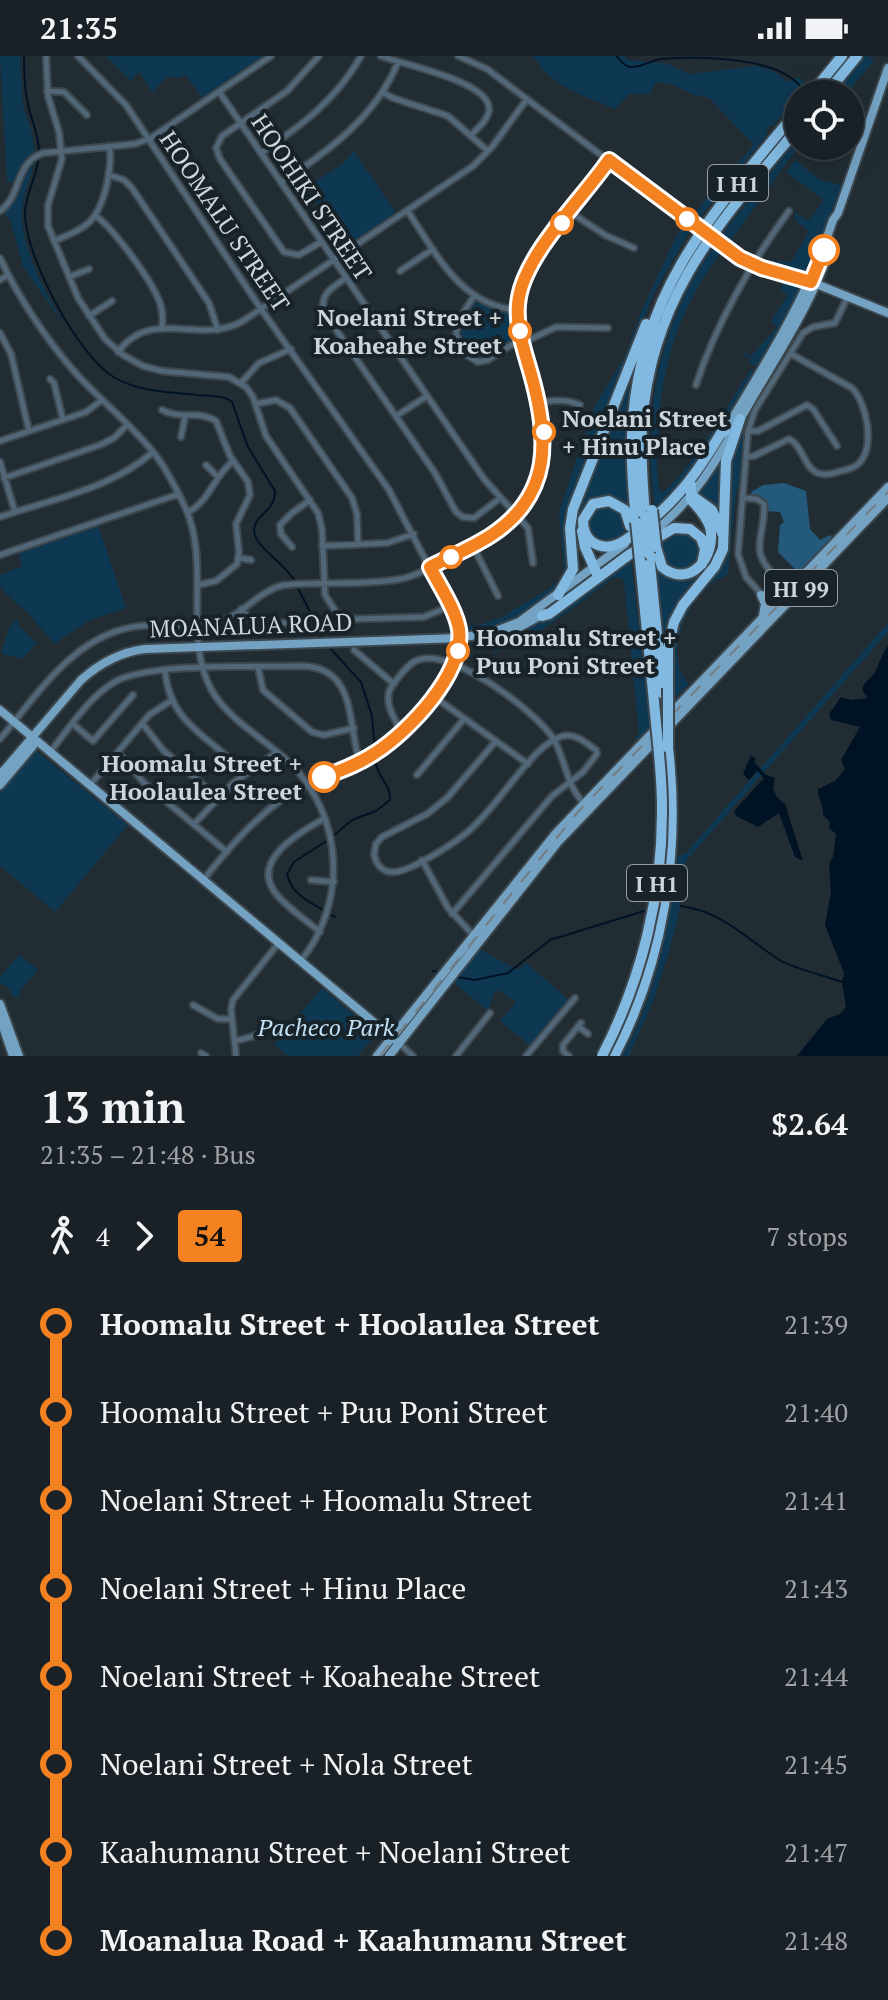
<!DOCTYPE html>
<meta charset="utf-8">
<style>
body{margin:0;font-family:"PT Serif",serif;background:#262e32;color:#f1f3f6;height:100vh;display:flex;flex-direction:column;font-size:30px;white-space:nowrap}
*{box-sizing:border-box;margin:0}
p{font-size:26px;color:#9fa3a7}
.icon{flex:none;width:44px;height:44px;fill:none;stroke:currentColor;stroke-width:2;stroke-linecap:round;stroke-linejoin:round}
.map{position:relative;height:1000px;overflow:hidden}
.panel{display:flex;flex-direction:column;background:#192126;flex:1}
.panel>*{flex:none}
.badge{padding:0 16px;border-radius:6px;font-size:28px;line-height:52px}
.tools{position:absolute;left:784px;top:24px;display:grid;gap:16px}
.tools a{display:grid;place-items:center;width:80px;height:80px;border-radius:50%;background:#192126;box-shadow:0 8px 32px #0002,0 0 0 2px #373e43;font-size:40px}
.map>.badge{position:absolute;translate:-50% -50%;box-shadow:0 0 0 4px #fff}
.legs{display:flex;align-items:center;gap:12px;height:88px;padding:0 40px;font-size:26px}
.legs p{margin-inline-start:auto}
.summary{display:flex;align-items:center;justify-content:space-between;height:136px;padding:0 40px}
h1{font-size:44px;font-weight:700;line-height:60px}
ul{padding:0 40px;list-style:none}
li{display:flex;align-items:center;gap:28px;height:88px;font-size:30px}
li i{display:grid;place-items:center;width:12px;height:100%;margin:0 10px;background:currentColor}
li i::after{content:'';width:20px;height:20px;margin:-10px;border:6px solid;border-radius:50%;background:#192126}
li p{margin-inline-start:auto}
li:first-child i{background:linear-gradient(#0000 50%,currentColor 0)}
li:last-child i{background:linear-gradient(currentColor 50%,#0000 0)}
.status{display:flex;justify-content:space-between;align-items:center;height:56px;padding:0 40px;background:#192126;direction:ltr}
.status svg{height:22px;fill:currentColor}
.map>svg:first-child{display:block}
.green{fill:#0e3851}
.forest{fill:#235a7c}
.water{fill:#001324}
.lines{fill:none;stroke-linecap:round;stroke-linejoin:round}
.stream{stroke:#001324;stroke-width:2}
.minor-casing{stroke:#3d474e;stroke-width:9}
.major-casing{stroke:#3d474e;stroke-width:12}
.highway-casing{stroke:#3d474e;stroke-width:14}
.minor{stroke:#516676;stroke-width:5}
.major{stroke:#74a2c2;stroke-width:8}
.highway{stroke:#82b9e0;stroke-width:10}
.rail{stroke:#747d82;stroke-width:2;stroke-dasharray:14 14;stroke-linecap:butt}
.minor-bridge-casing{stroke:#3d474e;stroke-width:9;stroke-linecap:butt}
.highway-bridge-casing{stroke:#3d474e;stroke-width:14;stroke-linecap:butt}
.minor-bridge{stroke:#516676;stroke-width:5}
.highway-bridge{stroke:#82b9e0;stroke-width:10}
.line-1-casing{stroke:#fff;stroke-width:18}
.line-1{stroke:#f58220;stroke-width:12}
.stop-1-dot{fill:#fff;stroke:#f58220;stroke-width:4}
.labels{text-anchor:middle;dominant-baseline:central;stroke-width:8;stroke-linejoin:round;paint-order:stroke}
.shield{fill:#182229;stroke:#979fa4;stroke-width:2}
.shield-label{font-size:22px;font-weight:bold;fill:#ced5d9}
.street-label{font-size:24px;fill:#ced5d9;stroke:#182229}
.stop-label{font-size:24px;font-weight:bold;fill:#ced5d9;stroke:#182229;text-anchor:end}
.park-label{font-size:24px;font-style:italic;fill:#c1dff5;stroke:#182229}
</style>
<div class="status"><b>21:35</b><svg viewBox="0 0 49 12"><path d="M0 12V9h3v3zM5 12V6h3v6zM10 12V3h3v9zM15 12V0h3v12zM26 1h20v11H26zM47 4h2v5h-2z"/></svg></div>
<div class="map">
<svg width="888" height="1000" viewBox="0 0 888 1000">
<rect width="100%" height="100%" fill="#212c33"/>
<path class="green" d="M0,0H20L23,49L32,77L35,97L23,107L14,126L7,125Z
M106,0H264L203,43L186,19L178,22L166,21L153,37L139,16L131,25Z
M533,0H624L627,4L666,7L689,18L755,10L771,14L789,26L798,21L807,29L773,70L770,69L765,75L768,74L766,80L698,164L693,160L725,117L744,101L755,86L752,87L709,42L701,39L697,40L673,29L656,26L650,38H629L615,53C579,37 555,34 533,0Z
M865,0H869L874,5L846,38H834Z
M798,82L799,90L729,187L720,181Z
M354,95L396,157L346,191L305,132L342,108Z
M35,104C31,120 24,137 22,153C19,188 47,241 65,270L23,211L11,166L4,157C19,142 18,117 35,104Z
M795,104L820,124L842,129L823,183L808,218L767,207L763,204L791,206L809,175L795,164V156L808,165L824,144L786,116Z
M684,168L691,173L654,237L569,454L571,507L559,532L515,563L500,570L466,574L462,571L480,569L502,561L551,531L561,522L564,512L559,455L595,349L624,302L641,256L674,185Z
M714,190L721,196C682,250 665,296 659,362C657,386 655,412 660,436C678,436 738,332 751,313L755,317L695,416L656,457C640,361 658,270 714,190Z
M785,225L802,232L759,310L756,311L749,307L751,303L743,298L744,296L751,300L777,271L771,265L787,240L780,233Z
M476,246L513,259L515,284L483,302L470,298C456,277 458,263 476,246Z
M632,316L625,380L630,459L624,449L588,450L586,504L576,479L579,451Z
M748,361L744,377L741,422L736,437L728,519C691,531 659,597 689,628L671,646L673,578L686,548L718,511L729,404L736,381Z
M723,399L722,468L696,439Z
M610,447L625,461L628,478L609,488L592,481L586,468L593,453Z
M713,461L720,486L713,507L688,536L664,592L655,502L658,510L695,518Z
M98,469L126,552L90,564L54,588L29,558L5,537L0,530V519L22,510L18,496Z
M684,475L696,482L700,496L695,508C673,523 661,504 661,483L671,477Z
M631,503L650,671L638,684L634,683L639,678L624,526L621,522H613C575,550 540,581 494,596L489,586C542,576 588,534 631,503Z
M17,562L19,570L37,587L22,603L1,597L9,572Z
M888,567V576L686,805L678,863L669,895L654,943L629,1000H622C657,939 669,869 677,800L685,798Z
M35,694L128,769L55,856L0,810V735Z
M478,892L517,914L526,907L569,944L532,991L500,965L516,946L498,934L494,937L488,955L452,925Z
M19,899L38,914L19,936L28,960L20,940L13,941L8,931L0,927V921Z
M322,932L376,978L358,1000H288L274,988Z"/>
<path class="forest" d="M784,427L806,435L810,473L820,484L830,479L835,483L801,519L778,496L780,469L784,466L780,456L765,455L763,444L752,440L751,436L763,429Z"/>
<path class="water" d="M888,589V1000H797L827,963L840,958L846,951L842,926L844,917L825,869L831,836L829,808L833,801L836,778L829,772L830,766L823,759C824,750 817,741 818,733L835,725L845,713L841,704L860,671L831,664L829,658L841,641L852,644L868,642L862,634C864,625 870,624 875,616C879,608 882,598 888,589Z
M751,699L756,703L754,706L766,719L775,722L773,733L777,741L785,748L803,805L795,801L779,757L758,771L736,760L734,755L764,722L757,715L749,724L743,718Z"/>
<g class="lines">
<path class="stream" d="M24,0C24,16 24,33 28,48C31,64 39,79 39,96C39,116 27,134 25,155C23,197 78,301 115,322C140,336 169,336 197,339C209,340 223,339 232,346L248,391L275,435C275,457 255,457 254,474C253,490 286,508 294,524
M616,0C620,4 624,10 630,11C639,12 651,5 660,3C700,0 781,0 803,34
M298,532L322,580
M330,592L361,626L372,660L375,693
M333,780L352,764L376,755L390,744C391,727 377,723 375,703
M681,850C723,856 744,881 778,903C793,913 824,919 842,926
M323,854C307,845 291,837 287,818L294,806L328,784
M331,859L335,861
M433,915L438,916
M457,921L475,924L508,917L550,884L644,855"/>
<defs>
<path id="minor" d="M46,0L48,40L59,76L62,103L48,149V170L78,242L105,283L123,299L143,310L162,315L229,321L246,331L253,341L266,380L318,457L322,473L325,539L336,556L355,563L424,561L450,550
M78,0L126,49L261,253L389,434L453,557C469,595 447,623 424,651C408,670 392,688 370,701C341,718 309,725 281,744C251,766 227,794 204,823
M319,0L287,35L222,80L216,92L220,103L284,196L299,199L321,186
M381,0C403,9 491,25 489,54C488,64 478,72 471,79
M458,0L487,13L694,169
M47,35L64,36L87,59
M382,36L393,42L448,60L488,95
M220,37L484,423L528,472L533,507
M261,97C301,70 337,43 361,0
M109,119L124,124L132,132L209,247L218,274
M281,127C328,95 376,61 398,6
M407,154C436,197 460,250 518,254
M0,155C22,140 14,107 43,97L135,88L151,82L271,0
M570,156L605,179L634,192
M96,160C115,174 152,225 160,247C163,255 163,263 162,272
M54,185C88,171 98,166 107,128C109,115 112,104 109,90
M718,187L755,209L808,225
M0,202C17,239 46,283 73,314C99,344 133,369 157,401C168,416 176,432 184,449C212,505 182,580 211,633C228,664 265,683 290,707C344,761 348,847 300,906
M400,215L433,193
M69,221L89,213
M346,222C333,231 319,238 324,256L435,417L456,456L463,461L474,462L499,443
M0,224L8,219
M474,240L458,265L456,278L465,298L478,306L488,304L511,289L531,283L556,271L608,272
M89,260L112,245
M0,277L11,298L29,375
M118,296C152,250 199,290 243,265L473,110L492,91L527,43
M50,323L54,327L63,364
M241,327L259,307L291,293
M696,329C715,270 752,205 789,155
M539,347C551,344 568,343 580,349
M255,348L276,344L290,352L352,442L357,458L358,488
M162,354C180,364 199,354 216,365L230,400L248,426L250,439L236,468L239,496L237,508L216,525L198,529
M396,360L427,340
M748,375H758L807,349L813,353L837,390
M181,381L185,361
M0,385L86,356L102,344
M746,401L754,400L789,383C804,390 804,416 822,418C828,419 835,417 841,415C846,414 854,412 858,408C876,393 867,347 852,332L791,298
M0,406L15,456
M206,409L217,420
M4,422L100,389L114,382L127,369
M744,442L757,443L764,448C765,486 746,492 779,525
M188,456C210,445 213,421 233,405
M0,461C52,443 111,433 153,396
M322,490L387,487L414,478
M473,490L498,540
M292,491L281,478L280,469L292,457L310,444
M0,499L179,438
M239,502L251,504
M761,538L746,521L738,498L748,375L755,354L803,277L813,271L835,267L848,240
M241,553C255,572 274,567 295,566
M354,594L394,628
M258,611L263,634L312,676L324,679L354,672
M165,615C170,671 214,681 244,718
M433,640L528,708
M142,667L163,694L217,741
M73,668L93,685L133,639
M402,676C394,663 382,644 392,630C398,622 408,607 418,604C451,591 535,655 553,682C565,701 567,733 585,748
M0,683C39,637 75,577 140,570C166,567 196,572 220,565C245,558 259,534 284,529C322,525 363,530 400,523C418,520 434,509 451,501C509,471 556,434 542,360C535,319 510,278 520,235C532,191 583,143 609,104
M50,696C69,673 87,643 113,627C145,606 260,611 304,610C358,613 347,671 360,706
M118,696L144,727L227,796
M417,719L464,663
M90,729L149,659L172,644
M194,768L232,728L277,696
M422,804L448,852L475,881
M311,824L334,826
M452,858L552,740L583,716L597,698L596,694C586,687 576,677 563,680C553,683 544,690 537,697C514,720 497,748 473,771C460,784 412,815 394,816C382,817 376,808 374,798L376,788L382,781L427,758L447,742L496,685
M320,876C306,864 289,853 277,839C248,805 300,776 325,762
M193,949L218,963H232
M578,970L588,978
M235,985L258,979
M399,987L413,1000
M201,997L206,1000
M236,1000L231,953L233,944L278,888
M456,1000L490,957
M526,1000L575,942
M569,1000L563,995V989L581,967"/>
<path id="major" d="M814,227L888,257
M723,378C765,308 808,241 833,164L838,157L888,12
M652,477C702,439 728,383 759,331C786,285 815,240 831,189
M763,560L765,548L761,539L771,542L782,539
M481,583L511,576L545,557
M0,654L395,984
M0,719L81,624C100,607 120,596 145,593L459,582L493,576L519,566L625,488
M0,729L33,690V682
M0,948L19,1000
M0,962L13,1000
M377,1000L556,777L888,431
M389,1000L558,786L888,442"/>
<path id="highway" d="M811,38L842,0
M826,38L857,0
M694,441L712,454L722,477
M645,460C643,429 640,399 642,368C651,239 720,166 798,72
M636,466C633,431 630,396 633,362C643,229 718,151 798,54
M630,470L625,454L609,445L593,448L583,464C583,475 587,485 598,489C613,495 626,484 637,476C676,446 696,419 721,377L725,375
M582,475L585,491L597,518
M656,491L662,511C690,534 717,500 710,471C706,460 699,452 691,444V429
M649,498L663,638
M640,505L654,646
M558,539L573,513L570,472L573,453L646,268
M542,560L549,558L630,498L674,472L690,473L701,482L705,493L702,508
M668,632V592L674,566L683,549L715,510L723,493L726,405L740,363
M614,1000C663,907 680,797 668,692"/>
</defs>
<use href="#minor" class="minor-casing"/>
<use href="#major" class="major-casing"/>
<use href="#highway" class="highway-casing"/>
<use href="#minor" class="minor"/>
<use href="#major" class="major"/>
<use href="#highway" class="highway"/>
<path class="rail" d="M380,1000L577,757L888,436"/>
<defs>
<path id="minor-bridge" d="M694,169L718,187"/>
<path id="highway-bridge" d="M652,454L656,491
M645,460L649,498
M636,466L640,505
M668,632V692
M602,1000C642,923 663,837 662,750C662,716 657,681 654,646"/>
</defs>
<use href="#minor-bridge" class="minor-bridge-casing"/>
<use href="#highway-bridge" class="highway-bridge-casing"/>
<use href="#minor-bridge" class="minor-bridge"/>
<use href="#highway-bridge" class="highway-bridge"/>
</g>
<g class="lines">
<defs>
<path id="line-1" d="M324,721C342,714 359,708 375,697C409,675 465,617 459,573C455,552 440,531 430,511C450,501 471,492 490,480C553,439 549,382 531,318C524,293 514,267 519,241C527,196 582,143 609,104L740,202L762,212L811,226L824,194"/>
</defs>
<use href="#line-1" class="line-1-casing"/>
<use href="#line-1" class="line-1"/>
</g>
<g class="stop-1-dot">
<circle cx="687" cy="163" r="10"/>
<circle cx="562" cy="167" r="10"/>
<circle cx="824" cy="194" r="14"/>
<circle cx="520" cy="275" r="10"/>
<circle cx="544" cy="376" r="10"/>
<circle cx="451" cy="501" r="10"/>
<circle cx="458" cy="595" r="10"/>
<circle cx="324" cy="721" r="14"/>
</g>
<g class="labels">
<g class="shield">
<rect x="708" y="109" width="60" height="36" rx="6"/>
<rect x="765" y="514" width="72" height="36" rx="6"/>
<rect x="627" y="809" width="60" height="36" rx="6"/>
</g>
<g class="shield-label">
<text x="738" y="127">I H1</text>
<text x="801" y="532">HI 99</text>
<text x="657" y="827">I H1</text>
</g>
<g class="street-label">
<text transform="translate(312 141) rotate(56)">HOOHIKI STREET</text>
<text transform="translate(225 165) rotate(56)">HOOMALU STREET</text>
<text transform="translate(251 569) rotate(-2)">MOANALUA ROAD</text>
</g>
<g class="stop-label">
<text x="502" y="261">Noelani Street +<tspan x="502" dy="28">Koaheahe Street</tspan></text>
<text x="562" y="362" text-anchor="start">Noelani Street<tspan x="562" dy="28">+ Hinu Place</tspan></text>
<text x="476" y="581" text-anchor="start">Hoomalu Street +<tspan x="476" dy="28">Puu Poni Street</tspan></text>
<text x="302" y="707">Hoomalu Street +<tspan x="302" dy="28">Hoolaulea Street</tspan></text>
</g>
<g class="park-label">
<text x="326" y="971">Pacheco Park</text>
</g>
</g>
</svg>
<div class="tools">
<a><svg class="icon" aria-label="locate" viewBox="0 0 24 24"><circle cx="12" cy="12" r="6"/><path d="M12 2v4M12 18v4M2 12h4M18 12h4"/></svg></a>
</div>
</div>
<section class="panel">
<div class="summary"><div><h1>13 min</h1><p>21:35 – 21:48 · Bus</p></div><b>$2.64</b></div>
<div class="legs"><svg class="icon" aria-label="walk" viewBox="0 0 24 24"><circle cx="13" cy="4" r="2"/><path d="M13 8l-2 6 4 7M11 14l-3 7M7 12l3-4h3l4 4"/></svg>4<svg class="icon" aria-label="forward" viewBox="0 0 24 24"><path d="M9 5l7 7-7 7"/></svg><b class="badge" style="background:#f58220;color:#111">54</b><p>7 stops</p></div>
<ul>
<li><i style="color:#f58220"></i><b>Hoomalu Street + Hoolaulea Street</b><p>21:39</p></li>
<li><i style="color:#f58220"></i><span>Hoomalu Street + Puu Poni Street</span><p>21:40</p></li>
<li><i style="color:#f58220"></i><span>Noelani Street + Hoomalu Street</span><p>21:41</p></li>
<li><i style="color:#f58220"></i><span>Noelani Street + Hinu Place</span><p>21:43</p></li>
<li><i style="color:#f58220"></i><span>Noelani Street + Koaheahe Street</span><p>21:44</p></li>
<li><i style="color:#f58220"></i><span>Noelani Street + Nola Street</span><p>21:45</p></li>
<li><i style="color:#f58220"></i><span>Kaahumanu Street + Noelani Street</span><p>21:47</p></li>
<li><i style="color:#f58220"></i><b>Moanalua Road + Kaahumanu Street</b><p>21:48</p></li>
</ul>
</section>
